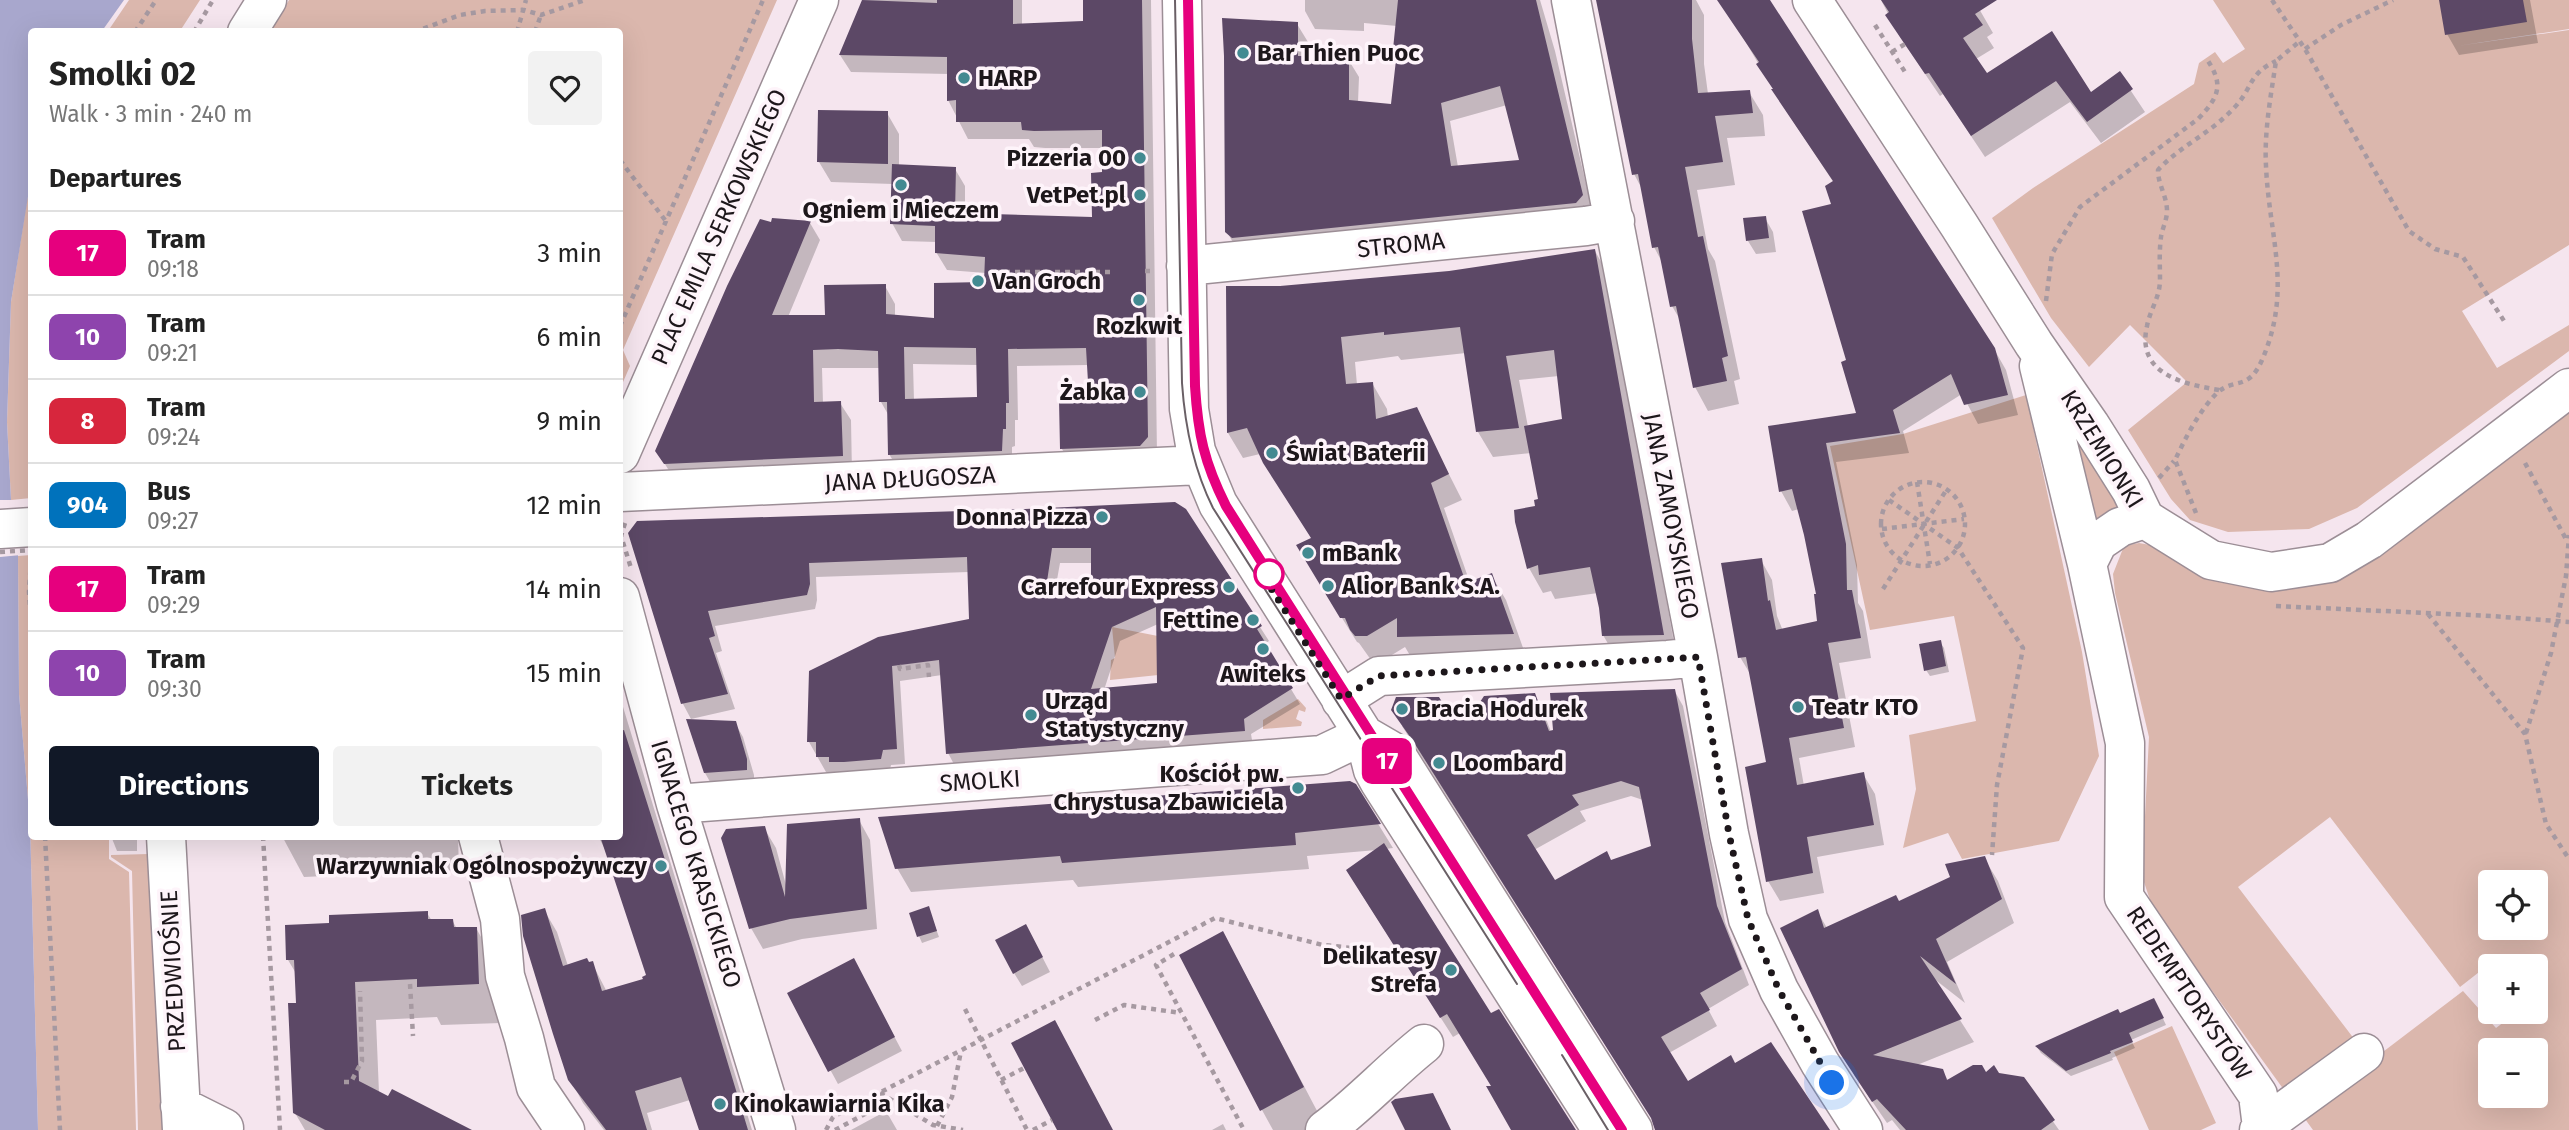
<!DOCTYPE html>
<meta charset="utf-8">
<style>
body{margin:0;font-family:"Fira Sans",sans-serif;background:#f2f2f2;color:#222;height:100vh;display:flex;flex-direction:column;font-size:26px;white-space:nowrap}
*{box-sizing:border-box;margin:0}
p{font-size:23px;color:#767676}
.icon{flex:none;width:38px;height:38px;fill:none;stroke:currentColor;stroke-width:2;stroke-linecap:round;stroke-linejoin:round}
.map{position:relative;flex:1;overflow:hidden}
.side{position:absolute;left:28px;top:28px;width:595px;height:812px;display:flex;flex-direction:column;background:#fff;border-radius:7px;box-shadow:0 7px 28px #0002}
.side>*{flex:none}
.badge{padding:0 14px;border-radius:10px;font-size:24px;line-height:46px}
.buttons{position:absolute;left:2478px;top:870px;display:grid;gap:14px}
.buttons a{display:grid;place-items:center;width:70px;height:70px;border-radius:7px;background:#fff;box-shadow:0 7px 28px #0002;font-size:35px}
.you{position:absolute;width:35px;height:35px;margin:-18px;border:5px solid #fff;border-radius:50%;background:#1a73e8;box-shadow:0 0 0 10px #1a73e833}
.map>.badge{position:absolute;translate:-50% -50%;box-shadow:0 0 0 4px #fff}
h2{padding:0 21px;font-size:26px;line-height:63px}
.round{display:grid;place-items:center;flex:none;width:74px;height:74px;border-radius:7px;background:#f2f2f2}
.head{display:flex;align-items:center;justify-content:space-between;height:119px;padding:0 21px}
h1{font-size:33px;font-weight:700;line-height:52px}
.primary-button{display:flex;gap:14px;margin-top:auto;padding:14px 21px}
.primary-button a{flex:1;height:80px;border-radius:7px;background:#111827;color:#fff;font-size:28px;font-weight:700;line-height:80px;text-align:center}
.primary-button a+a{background:#f2f2f2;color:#222}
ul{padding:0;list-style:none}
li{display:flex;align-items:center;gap:21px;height:84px;padding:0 21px;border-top:2px solid #e0e0e0}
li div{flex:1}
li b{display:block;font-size:26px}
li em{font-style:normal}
li .badge{min-width:77px;font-weight:700;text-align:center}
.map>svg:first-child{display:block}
.green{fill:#dbb7ad;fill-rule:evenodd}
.water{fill:#a8a7cd}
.pier{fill:#f5e5ee}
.shadow{fill:#0003;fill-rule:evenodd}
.building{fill:#5c4866;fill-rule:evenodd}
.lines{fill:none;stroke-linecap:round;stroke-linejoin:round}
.minor-casing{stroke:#9c8e96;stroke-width:41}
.path{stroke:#a699a1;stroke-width:4.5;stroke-dasharray:5 5;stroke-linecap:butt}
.minor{stroke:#fff;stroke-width:38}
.tram{stroke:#6a6066;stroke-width:2}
.path-bridge{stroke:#a699a1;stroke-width:4.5;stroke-dasharray:5 5;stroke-linecap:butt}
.line-casing{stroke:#fff;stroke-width:16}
.line{stroke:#e6007e;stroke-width:10}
.walk{stroke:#1d171b;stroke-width:7;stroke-dasharray:0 12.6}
.poi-dot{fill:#438a91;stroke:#fef4fa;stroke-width:2.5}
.stop-dot{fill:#fff;stroke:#e6007e;stroke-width:3.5}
.labels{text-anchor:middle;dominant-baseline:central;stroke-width:7;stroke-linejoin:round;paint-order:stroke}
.poi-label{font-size:24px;font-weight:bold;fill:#1d171b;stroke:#fef4fa;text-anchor:start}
.street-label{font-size:24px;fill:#1d171b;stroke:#fef4fa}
</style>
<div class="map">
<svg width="2569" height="1130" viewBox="0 0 2569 1130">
<rect width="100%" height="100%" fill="#f5e5ee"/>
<path class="green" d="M129,0H200L180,31H108Z
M289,0H777L623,350L630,366L620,389V32H270Z
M2213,0H2569V29L2457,46L2569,30V245L2462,311L2497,368L2569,325V351L2357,508L2309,529L2228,532L2190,520L2171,499L2128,430L2187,382L2130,325L2089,367L2051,318L1992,218L2033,188L2194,84L2199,63L2215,52L2223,63L2245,49Z
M31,188V498L11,500L7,422L11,302L28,193Z
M2026,395L2082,652L2099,756L2059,841L1962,859L1948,833L1903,848L1916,789L1909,735L1976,721L1954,616L1870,630L1830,446L1903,434Z
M2061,409L2128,509L2087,530Z
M2569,410V1130H2313L2153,909L2142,876L2149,737L2115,593L2113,574L2124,546L2139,543L2150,545L2182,565L2290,582ZM2330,817L2460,987L2483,969L2490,977V966H2536V1012H2517L2496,1028L2463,991L2371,1061L2238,887ZM2490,882H2536V928H2490ZM2490,1050H2536V1096H2490Z
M31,555L32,836L109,837V859L129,872L136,1130H38L30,823L19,694L18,556Z
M1112,627L1168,638V674L1110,680L1111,660L1115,658Z
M1298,699L1306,708L1305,712L1299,710L1296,719L1302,722L1301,726L1263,729V720Z
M149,854L172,1130H138L132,871L111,857V855Z
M2172,1026L2216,1123L2201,1130H2149L2114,1052Z"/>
<path class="water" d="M0,0H124L102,31L32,32L31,178L11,302L7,422L11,500L18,556L19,694L30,823L38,1130H0Z"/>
<path class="pier" d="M0,500H14L21,555L0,557Z"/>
<path class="shadow" d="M863,0H1022V26L1085,23V0H1151L1157,455L1072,467L1062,449L1061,402L1091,401L1089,365L1017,366L1018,420H1015V446L1012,447V469L900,472L889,454V416L881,402L880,368H822L823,404L840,403L851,420L852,474L676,481L668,469L657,451L772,224L810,223L820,240L788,317H827L885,286L895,304V316L936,320L986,284V273L947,270L936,252L937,242L902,241L892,223L893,184L831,182L819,162L887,113L899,134V166L955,169L965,186V215L1094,218L1104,174V148H1045L1034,147L1029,139H968L948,100L949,74L851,72L840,55ZM913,364L978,365L979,398L914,401Z
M1305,0H1540L1555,51L1593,214L1238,251L1227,232L1297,24L1308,42V58L1348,59L1359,77L1358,102L1393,106L1398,66L1394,59L1397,26L1364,23V31L1315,29L1305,11ZM1507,105L1522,161L1458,167L1450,121Z
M1597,0H1696L1704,15V64L1708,94L1749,92L1763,115L1765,136L1727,138L1735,185L1697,190L1708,249L1715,261L1740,379L1734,381L1739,404L1708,411L1695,387L1682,323L1672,306L1663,264L1654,247L1642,189L1634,174Z
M1721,0H1769L1994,349L2006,370L2018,415L1978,424L1962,394L1903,431L1909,453L1836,462L1857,565L1858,603L1863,611L1871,658L1839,663L1855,747L1799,758L1804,786L1863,774L1875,794L1884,845L1817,857L1824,893L1780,901L1768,881V763L1752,677L1740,657L1761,560L1772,580L1777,616L1783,631L1819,623L1818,596L1799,509L1792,511L1781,491L1770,427L1858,415L1849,361L1833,205L1834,183L1785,109Z
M1881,0H1974L1993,33L1987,37L1994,48L1976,59L1987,75L2051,33L2090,94L2119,73L2145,112L2101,143L2070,102L1985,157L1943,94L1940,96L1900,37Z
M2441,0H2530L2538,43L2459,55L2447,34Z
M1765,218L1773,232L1776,252L1756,254L1748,241L1745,220Z
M1595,251L1609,276L1677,660L1618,661L1603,635L1598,593L1555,599L1551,591L1543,593L1529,568L1537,508L1540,500L1531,453L1493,457L1478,432L1466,353L1401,360L1398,356L1355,362L1357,385L1372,383L1387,409L1388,418L1416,409L1462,500L1444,508L1470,583L1491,575L1506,600L1527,659L1414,662L1405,647L1382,661L1371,660L1359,643L1357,642L1312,570V539L1260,454L1243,458L1228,433V288H1280L1450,272ZM1559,376L1564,420L1528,427L1519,380Z
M1025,511L1260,627L1269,641L1264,644L1300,704L1251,734L1253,746L956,768L948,753L942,675L900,681L905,764L891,765L889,774L840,777L837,772H826L809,742L879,639L971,621L969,572L816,577L817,600L815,609L715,626L722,651L716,653L735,709L691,719L683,704L630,533ZM1060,563H1093V597L1055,591ZM1158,624L1159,685L1104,690L1120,641Z
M1940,642L1944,648L1949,672L1930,676L1926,670Z
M1674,690L1683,706L1725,922L1749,985L1708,1009L1717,1026L1669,1053L1687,1083L1735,1065L1828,1130H1660L1402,726L1452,722L1534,695L1543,711L1551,732ZM1631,796L1643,800L1653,847L1555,882L1534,850L1586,821L1580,811Z
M620,697L752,1130H700L690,1100L647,1113L652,1130H604L583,1103L570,1079L544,910L557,932L568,966L592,963L607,992L645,980L648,976L607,853L598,836H620Z
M735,723L743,737L754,775V783L713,787L705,773Z
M1354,785L1393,848L1385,849L1491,1016L1573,1130H1513L1493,1087L1460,1033L1453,1037L1359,890L1377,850L1307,856L1309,869L1078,887L1073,880L911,892L897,868Z
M859,820L870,840L877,929L802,939L763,949L751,928L764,828L776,848L786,885Z
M111,836H137V851H117Z
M282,836H458L459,870L304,877Z
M1984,858L1998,881L2014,923L1947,962L1965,1003L1933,978L1974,1042L1917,1065L1942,1070L1949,1082L1985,1074L2023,1079L2059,1130H1900L1892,1120L1887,1123L1854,1075L1817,911L1827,928L1899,903L1952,878Z
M427,913L432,921L452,920L457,929L476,928L498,967L501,1023L441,1025L437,1017L376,1020L379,1093L461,1130H305L295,1113L297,975L288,960L331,925Z
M931,915L939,937L922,943L919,936Z
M1033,939L1050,972L1022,986L1014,973Z
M1244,972L1325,1126L1318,1130H1273L1262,1110Z
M861,974L902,1051L838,1084L789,994Z
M2157,1006L2166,1025L2131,1040L2135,1048L2112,1058L2113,1060L2071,1076L2041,1053L2037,1047L2120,1015Z
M886,1111L897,1130H851Z
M1223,1124L1226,1130H1212Z"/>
<path class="building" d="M862,0L937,3V0H1013V24L1083,21V0H1142L1148,437L1140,446L1060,449L1059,400L1089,399L1086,348L1008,349L1009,403H1006V429H1003L1002,451L888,455L887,402H879L878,351L838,349L813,350L814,402L841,401L843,456L664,464L655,451L727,286L760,219L771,222L772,218L811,221L772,315H825L824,285L886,284V314L934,318V283L984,282L985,257L935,253V226L890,224L892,164L956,167L955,213L1092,217L1091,173L1102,172V130L1034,131L1022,130L1021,122H956V100L947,101V57L839,55ZM904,347L976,348L977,397L905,399Z
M1398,0H1536L1583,195L1576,203L1232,238L1225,232L1224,56L1222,18L1298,22V56L1349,57V100L1391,104L1396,60L1392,59ZM1500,86L1519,160L1451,166L1441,103Z
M1596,0H1692V39L1698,93L1750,90L1753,113L1715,116L1723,162L1685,167L1698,237L1703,236L1728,356L1722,358L1727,381L1693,388L1676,306L1670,307L1658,247L1652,248L1638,174L1632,175Z
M1717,0H1770L1995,348L2008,395L1964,405L1951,374L1893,410L1900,433L1826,443L1846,544L1847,590H1852L1861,638L1828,643L1844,728L1789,738L1797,785L1864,772L1874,825L1807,837L1813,873L1766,882L1745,767L1766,762L1746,657L1738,658L1721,563L1762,558L1768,601L1770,600L1776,630L1817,621L1814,594H1816L1804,535L1792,489L1779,492L1768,426L1856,413L1841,362L1846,360L1802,211L1831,204L1825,186L1833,181L1771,89H1773L1756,64L1759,62Z
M1881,0H1997L1975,14L1983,25L1963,38L1987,73L2052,31L2091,92L2120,71L2133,89L2087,122L2056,81L1971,136L1929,73L1925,74L1885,15L1889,12Z
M2439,0H2523L2527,22L2445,35Z
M818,110L888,111V164L817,162Z
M1766,216L1769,238L1746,241L1743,218Z
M1595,249L1664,635L1602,636L1599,608L1590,567L1539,575L1538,565L1527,569L1515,522L1514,510L1535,506L1534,500L1538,499L1524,426L1562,419L1554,350L1506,356L1519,428L1476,432L1460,327L1384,335V332L1341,337L1346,384L1373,382L1376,419L1417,407L1449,474L1431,483L1466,583L1492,573L1514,634L1397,637V618L1367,636H1355L1350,630L1345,618H1340L1296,545L1311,538L1263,463L1247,428L1227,433L1226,286H1280L1449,271Z
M1175,502L1186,509L1262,626L1257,629L1293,688L1244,719L1245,731L946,754L939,660L892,666L897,749L883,750L881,759L844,762H829V757H816V742H807L809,671L878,637L969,619L967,557L809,563L810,584L807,595L708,611L715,636L709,638L728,694L681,704L628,533L637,521L1025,509ZM1052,548H1091V595L1046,588ZM1156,607L1157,683L1091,689L1112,627Z
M1941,640L1946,666L1924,671L1919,644Z
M1675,689L1717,906L1742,969L1700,993L1710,1010L1661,1037L1688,1081L1731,1055L1735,1063L1771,1042L1830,1130H1655L1651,1118L1413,741L1391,710L1396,697H1439L1453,720L1480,702L1484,696L1535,693L1549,731L1553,730L1550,693ZM1621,781L1639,787L1651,846L1611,860L1607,851L1555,880L1527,835L1579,805L1572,795Z
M686,719L736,721L747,759V770L704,773Z
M624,730L693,948L748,1130H699L681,1077L635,1091L647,1130H606L568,1080L553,1034L523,936L521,915L545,908L563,966L587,958L589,962L593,961L602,991L643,979L642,977L646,975L600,836H620V731Z
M1350,781L1356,784L1381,824L1295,833L1296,845L1062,863L1060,856L895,869L878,817Z
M860,818L867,909L790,919L749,929L721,838L726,829L765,826L785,897L787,824Z
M1384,843L1491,1013L1499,1009L1576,1130H1511L1486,1086H1491L1447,1014L1440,1018L1346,870Z
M1985,856L2002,899L1936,939L1956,984L1920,956L1962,1019L1873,1055L1943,1069L1947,1080L1973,1065H1982L1986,1072L1994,1065L1999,1073L2024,1077L2055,1120L2041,1130H1906L1877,1099L1872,1102L1839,1052L1780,928L1818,909L1824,928L1896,895L1899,901L1950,877L1945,864Z
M929,906L937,931L917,937L909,913Z
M428,911V919H453L454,927H477L479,984L417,987V979L355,982L359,1081L388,1096L392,1089L472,1130H325L293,1113L288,1003H296L294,960H286L285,925L329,923V915Z
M1026,924L1043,957L1013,974L995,940Z
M1223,931L1304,1087L1260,1111L1179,955Z
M854,958L895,1037L828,1072L787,993Z
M2154,998L2164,1018L2129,1033L2133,1042L2110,1051L2111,1053L2066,1071L2035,1046L2118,1009L2120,1013Z
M1055,1020L1113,1130H1057L1011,1043Z
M1433,1093L1451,1130H1405L1391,1102L1395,1099Z"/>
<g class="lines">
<defs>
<path id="minor" d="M1182,0L1189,409L1196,451L1218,504L1364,735L1373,770L1379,781L1602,1130
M1571,0L1698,657L1729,834L1748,919L1779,990L1820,1063L1863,1130
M1812,0L1959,225L2034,344L2090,425L2131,490L2145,519L2211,560L2271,572L2330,563L2369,540L2569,388
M247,32L267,0
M1186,266L1586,226L1615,221
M2039,366L2087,564L2125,743L2124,897L2258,1095L2262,1127L2259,1130
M620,454L819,0
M620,492L1201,465
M0,529L32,527
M2087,564L2098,542L2120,527L2145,519
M620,597L676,804L776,1130
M1341,700L1379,676L1668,660L1698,657
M1364,735L1395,753L1633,1130
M676,804L1322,755L1364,735
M166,836L182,1130
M478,836L500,919L505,976L524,1038L536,1087L565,1130
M180,1106L224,1128
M2262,1127L2364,1053
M1325,1130C1360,1104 1390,1071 1424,1044"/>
</defs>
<use href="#minor" class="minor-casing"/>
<path class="path" d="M2272,0L2305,49L2409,231L2435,249L2463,257L2506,324
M1875,25L1905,72
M135,32L156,0
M194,32L213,0
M414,32L460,15L485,11L524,10L541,15L585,0
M517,32L526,0
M535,32L541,15
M2305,49L2341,25L2393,0
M1892,52L1905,44
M620,160L665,220
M1145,271H1155
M995,272H1115
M2046,301L2052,254L2080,207L2198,119C2220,96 2224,84 2206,58
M620,326L763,0
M2219,390C2183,384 2136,374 2147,326C2150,310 2160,297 2160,280C2160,266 2159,252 2161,237C2162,229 2167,220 2167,211C2167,196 2158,185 2158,170C2180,146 2211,133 2234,108C2253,88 2248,74 2276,61
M2525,463L2567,541
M2159,478L2174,461
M1917,482L1930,564
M1881 524a42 42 0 1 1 84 0a42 42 0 1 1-84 0Z
M1889,500L1958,548L2023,648L1997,785L1992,855
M2196,513L2175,460C2186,437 2199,411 2217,393C2234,377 2248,392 2262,360C2293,289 2269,237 2266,166C2264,131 2271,95 2276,61L2300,41
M625,523L621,536L631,568
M1882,529L1964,519
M31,560L29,592L32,636
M1883,589L1947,489
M2276,606L2491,616L2569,622
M2428,614L2525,734L2546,824L2569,859
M899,665L900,669L928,665L929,677
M2526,733L2551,653L2566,576L2569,535
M45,836L60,1130
M263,836L280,1130
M1174,954L1156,965L1244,1130
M410,984L413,1036
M965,1009L1027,1130
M1095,1020L1124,1005L1181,1013
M1001,1080L1024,1068
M344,1082H351L362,1061L360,991
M880,1093L933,1125L963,1130
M937,1126L952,1097L961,1051
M826,1130L833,1117L1215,918L1323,945L1362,949
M835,1130L880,1106
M1033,1130L1052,1120"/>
<use href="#minor" class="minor"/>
<path class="tram" d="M1175,0L1182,383C1185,427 1193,468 1213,508L1517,984
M1188,0L1195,386C1198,435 1204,462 1226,506L1622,1130
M1562,1055L1608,1130"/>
<path class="path-bridge" d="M0,552L32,550"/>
</g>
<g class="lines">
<defs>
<path id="line" d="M1188,0L1195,386C1198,434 1204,462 1226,506L1622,1130"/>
</defs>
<use href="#line" class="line-casing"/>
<use href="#line" class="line"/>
<path class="walk" d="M1269,574H1262L1341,699L1379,676L1698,657L1729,834L1748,919L1779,990L1832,1083"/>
</g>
<g class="poi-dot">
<circle cx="1243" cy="53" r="7"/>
<circle cx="964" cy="78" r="7"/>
<circle cx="1140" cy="158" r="7"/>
<circle cx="901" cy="185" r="7"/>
<circle cx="1140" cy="195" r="7"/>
<circle cx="978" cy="281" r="7"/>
<circle cx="1139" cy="300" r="7"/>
<circle cx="1140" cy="392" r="7"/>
<circle cx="1272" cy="453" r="7"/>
<circle cx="1102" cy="517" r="7"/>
<circle cx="1308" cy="553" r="7"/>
<circle cx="1328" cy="586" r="7"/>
<circle cx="1229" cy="587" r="7"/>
<circle cx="1253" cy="620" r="7"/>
<circle cx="1263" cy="649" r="7"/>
<circle cx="1798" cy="707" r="7"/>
<circle cx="1402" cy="709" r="7"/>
<circle cx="1031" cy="715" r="7"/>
<circle cx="1439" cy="763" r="7"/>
<circle cx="1298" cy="788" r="7"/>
<circle cx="661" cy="866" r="7"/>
<circle cx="1451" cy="970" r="7"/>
<circle cx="720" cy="1104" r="7"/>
</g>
<circle class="stop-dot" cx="1269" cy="574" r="14"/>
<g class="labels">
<g class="poi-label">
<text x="1257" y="53">Bar Thien Puoc</text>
<text x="978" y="78">HARP</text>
<text x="1126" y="158" text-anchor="end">Pizzeria 00</text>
<text x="1126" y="195" text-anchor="end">VetPet.pl</text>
<text x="901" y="210" text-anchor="middle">Ogniem i Mieczem</text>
<text x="992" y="281">Van Groch</text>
<text x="1139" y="326" text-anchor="middle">Rozkwit</text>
<text x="1126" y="392" text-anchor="end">Żabka</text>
<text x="1286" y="453">Świat Baterii</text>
<text x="1088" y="517" text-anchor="end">Donna Pizza</text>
<text x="1322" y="553">mBank</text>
<text x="1342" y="586">Alior Bank S.A.</text>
<text x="1215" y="587" text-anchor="end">Carrefour Express</text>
<text x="1239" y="620" text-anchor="end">Fettine</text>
<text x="1263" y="674" text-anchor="middle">Awiteks</text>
<text x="1045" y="701">Urząd<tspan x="1045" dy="28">Statystyczny</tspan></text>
<text x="1812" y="707">Teatr KTO</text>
<text x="1416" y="709">Bracia Hodurek</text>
<text x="1453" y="763">Loombard</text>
<text x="1284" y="774" text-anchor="end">Kościół pw.<tspan x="1284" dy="28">Chrystusa Zbawiciela</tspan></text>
<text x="647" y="866" text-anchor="end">Warzywniak Ogólnospożywczy</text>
<text x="1437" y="956" text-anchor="end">Delikatesy<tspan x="1437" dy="28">Strefa</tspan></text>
<text x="734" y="1104">Kinokawiarnia Kika</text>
</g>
<g class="street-label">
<text transform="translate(719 227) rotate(-66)">PLAC EMILA SERKOWSKIEGO</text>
<text transform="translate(1401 245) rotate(-6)">STROMA</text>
<text transform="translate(2102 449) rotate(58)">KRZEMIONKI</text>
<text transform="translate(910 479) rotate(-3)">JANA DŁUGOSZA</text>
<text transform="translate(1671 516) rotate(79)">JANA ZAMOYSKIEGO</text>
<text transform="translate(980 781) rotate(-4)">SMOLKI</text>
<text transform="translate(696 864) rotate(73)">IGNACEGO KRASICKIEGO</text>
<text transform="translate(173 971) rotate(-93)">PRZEDWIOŚNIE</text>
<text transform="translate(2189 993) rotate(56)">REDEMPTORYSTÓW</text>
</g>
</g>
</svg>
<div class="buttons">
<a><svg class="icon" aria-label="locate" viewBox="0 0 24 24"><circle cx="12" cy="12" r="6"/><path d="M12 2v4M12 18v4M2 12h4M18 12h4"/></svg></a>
<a>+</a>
<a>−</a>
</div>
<div class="you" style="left:1832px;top:1083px"></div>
<b class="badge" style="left:1387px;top:761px;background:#e6007e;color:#fff">17</b>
<section class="side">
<div class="head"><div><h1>Smolki 02</h1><p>Walk · 3 min · 240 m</p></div><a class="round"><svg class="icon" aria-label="heart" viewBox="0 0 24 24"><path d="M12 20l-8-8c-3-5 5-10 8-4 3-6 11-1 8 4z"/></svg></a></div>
<h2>Departures</h2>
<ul>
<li><span class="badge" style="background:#e6007e;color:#fff">17</span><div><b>Tram</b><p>09:18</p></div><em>3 min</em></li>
<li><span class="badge" style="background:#8e44ad;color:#fff">10</span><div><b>Tram</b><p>09:21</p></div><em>6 min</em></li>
<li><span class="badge" style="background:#d7263d;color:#fff">8</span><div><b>Tram</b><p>09:24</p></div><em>9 min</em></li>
<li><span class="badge" style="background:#0072bc;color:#fff">904</span><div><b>Bus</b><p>09:27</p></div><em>12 min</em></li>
<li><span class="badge" style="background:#e6007e;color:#fff">17</span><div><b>Tram</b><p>09:29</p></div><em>14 min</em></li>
<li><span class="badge" style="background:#8e44ad;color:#fff">10</span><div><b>Tram</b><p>09:30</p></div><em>15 min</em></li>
</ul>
<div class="primary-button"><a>Directions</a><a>Tickets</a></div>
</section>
</div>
